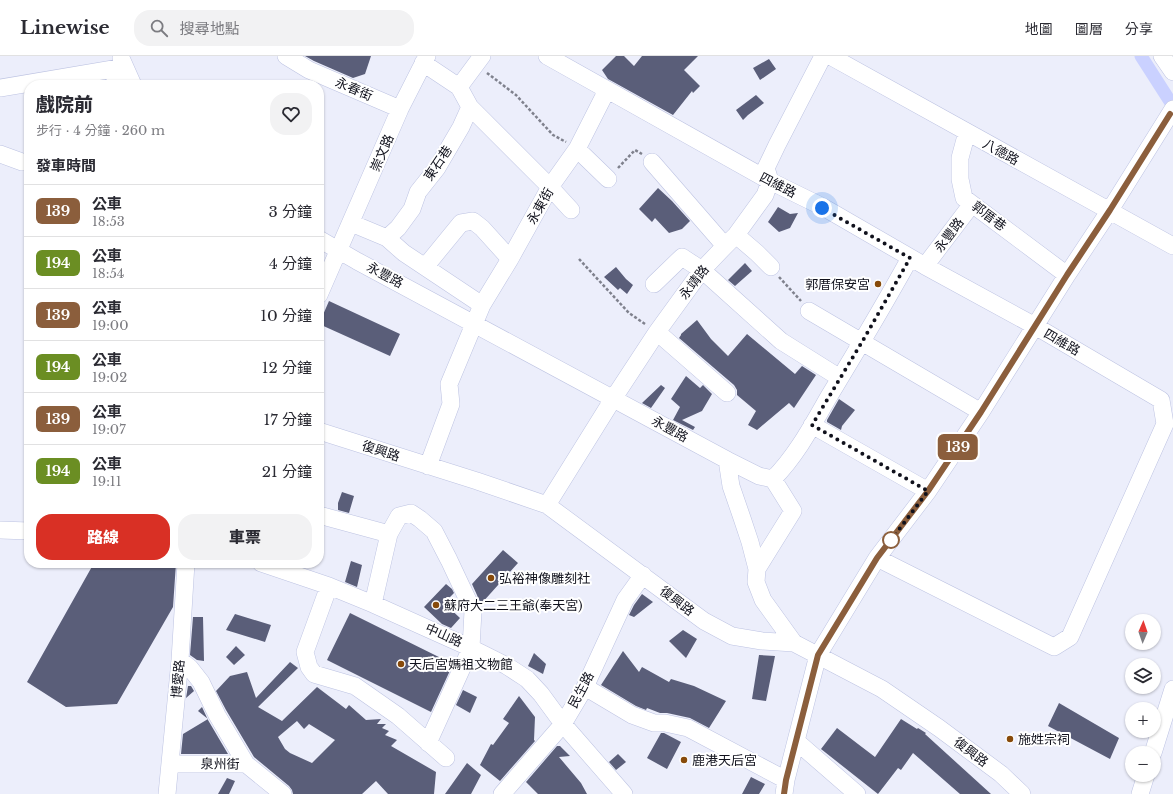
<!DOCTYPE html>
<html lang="zh-TW">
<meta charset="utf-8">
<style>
body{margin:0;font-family:"Libre Baskerville","Noto Sans TC",serif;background:#f2f2f3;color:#2b2b33;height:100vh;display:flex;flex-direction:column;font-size:15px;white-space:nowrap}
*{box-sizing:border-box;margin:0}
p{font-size:13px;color:#7c7c81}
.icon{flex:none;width:22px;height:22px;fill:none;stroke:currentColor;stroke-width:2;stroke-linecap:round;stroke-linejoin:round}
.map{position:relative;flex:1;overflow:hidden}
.side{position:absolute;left:24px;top:24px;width:300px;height:488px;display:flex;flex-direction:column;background:#fff;border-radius:16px;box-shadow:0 1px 3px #0004}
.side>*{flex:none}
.badge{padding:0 8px;border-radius:6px;font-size:14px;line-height:26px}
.needle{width:26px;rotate:2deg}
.controls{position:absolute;left:1125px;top:558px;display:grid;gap:8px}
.controls a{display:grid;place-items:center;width:36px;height:36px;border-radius:50%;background:#fff;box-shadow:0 1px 3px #0004;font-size:20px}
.you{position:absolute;width:20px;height:20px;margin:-10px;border:3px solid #fff;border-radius:50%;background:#1a73e8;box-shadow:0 0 0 6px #1a73e833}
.map>.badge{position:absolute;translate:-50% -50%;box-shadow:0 0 0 2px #fff}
h2{padding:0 12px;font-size:15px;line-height:36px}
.round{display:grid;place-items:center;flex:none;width:42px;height:42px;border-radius:16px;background:#f2f2f3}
.headline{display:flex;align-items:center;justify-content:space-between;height:68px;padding:0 12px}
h1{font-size:19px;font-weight:800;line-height:30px}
.button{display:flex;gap:8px;margin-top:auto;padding:8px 12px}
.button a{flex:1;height:46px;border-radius:16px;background:#d93025;color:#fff;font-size:16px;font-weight:800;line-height:46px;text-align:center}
.button a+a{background:#f2f2f3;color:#2b2b33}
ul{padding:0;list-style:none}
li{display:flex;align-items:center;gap:12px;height:52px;padding:0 12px;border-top:1px solid #e1e1e2}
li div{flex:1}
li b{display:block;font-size:15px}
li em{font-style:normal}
li .badge{min-width:44px;font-weight:700;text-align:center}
header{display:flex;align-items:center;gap:24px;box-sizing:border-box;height:56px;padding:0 20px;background:#fff;border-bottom:1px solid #e1e1e2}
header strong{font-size:19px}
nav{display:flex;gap:22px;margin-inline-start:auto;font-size:14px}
.search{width:280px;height:36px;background:#f2f2f3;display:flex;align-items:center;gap:10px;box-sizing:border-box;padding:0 14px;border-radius:16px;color:#7c7c81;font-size:15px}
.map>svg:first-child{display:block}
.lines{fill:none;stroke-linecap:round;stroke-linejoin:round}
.canal{stroke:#cad1ff;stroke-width:13}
.building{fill:#5a5e79;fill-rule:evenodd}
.minor-casing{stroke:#bdc3e2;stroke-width:18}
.path{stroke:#7f818d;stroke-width:2.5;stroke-dasharray:3 2;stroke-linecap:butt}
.minor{stroke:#fff;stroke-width:17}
.line-casing{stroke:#fff;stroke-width:9}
.line{stroke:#8b5e3c;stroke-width:6}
.walk{stroke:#10111c;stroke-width:4;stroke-dasharray:0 7.2}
.poi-dot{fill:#874a0a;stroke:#fff;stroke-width:1.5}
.stop-dot{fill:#fff;stroke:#8b5e3c;stroke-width:2}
.labels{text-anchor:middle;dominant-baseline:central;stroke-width:4;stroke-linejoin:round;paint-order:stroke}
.street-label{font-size:13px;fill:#10111c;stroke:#fff}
.poi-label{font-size:13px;fill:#10111c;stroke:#fff;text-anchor:start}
</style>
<header>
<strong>Linewise</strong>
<div class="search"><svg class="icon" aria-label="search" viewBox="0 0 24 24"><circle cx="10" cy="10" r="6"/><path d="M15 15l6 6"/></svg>搜尋地點</div>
<nav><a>地圖</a><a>圖層</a><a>分享</a></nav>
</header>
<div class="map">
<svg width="1173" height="738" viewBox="0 0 1173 738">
<rect width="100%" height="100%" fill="#eceefb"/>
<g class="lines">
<path class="canal" d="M1141,0L1173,50"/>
</g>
<path class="building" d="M305,0H371L365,18L353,22L314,5Z
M616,0H624L634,10L642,0H698L684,14L700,30L693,37L692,35L673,59L608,23L602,14Z
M769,3L776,13L760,24L753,12Z
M756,39L764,47L748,59L743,64L736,54Z
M658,132L672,145L690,165L682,173L669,177L655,162L652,166L639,153Z
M778,151L790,158L798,157L790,172L779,176L768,166Z
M745,207L752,215L735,230L728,224Z
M616,211L626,223L633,229L627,238L620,232L618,234L604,221Z
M329,245L400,278L390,300L319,268Z
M697,264L711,283L728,300L747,278L795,318L802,310L816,319L794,352L789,347L757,374L748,369L756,355L737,339V334L734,329L679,282L681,279V278Z
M686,320L700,332L703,329L712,338L702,355L682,364L695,371L693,374L673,364L680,351L671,343Z
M661,329L665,332L651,352L642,347Z
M839,343L855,354L842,370L841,374L827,366V364Z
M342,436L354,440L349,457L338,454V447Z
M503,494L518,507L481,548L472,528Z
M351,505L362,509L357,531L345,526Z
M94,507H176L173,551L117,648L66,651L27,626Z
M446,528L452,533L454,537L444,547L460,562L451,572L442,568L424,551Z
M642,538L653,546L634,561L629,559L634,549Z
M350,557L453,608L431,656L327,604Z
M235,558L271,569L265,586L226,574Z
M193,561H203L204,605L197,604L190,599Z
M683,574L697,583L686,602L669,585Z
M236,590L245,599L234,609L226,601Z
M623,595L639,616L642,611L669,626L671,623L694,630L726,645L709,672L690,662L667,657H660L647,652L646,654L636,650L601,629Z
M534,597L546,608L543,618L528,610Z
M759,599L775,600L766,645L752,643Z
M290,606L298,612L258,651L282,665L317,631L346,653L349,649L366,664L381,663L377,668H386L382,672L389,675L385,679L397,684L391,690L436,716L434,738H388L376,725L362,738H293L292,734L289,730L254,701L226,654L216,635L230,620L247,616L256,642ZM297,665L304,673L309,668L335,684L312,707L290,697L285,693L278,681Z
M188,630H191L194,635L186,642Z
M463,634L477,641L470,657L456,649Z
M519,640L535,661L534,684L535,685L500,725L480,709L491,688L493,689L509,667L503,663Z
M1059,647L1119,682L1110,703L1048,670Z
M202,651L208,664L228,698H181L183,678L208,663L198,655Z
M901,663L917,673L918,672L926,677L925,678L991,738H960L913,697L901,714L898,712L878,738L821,693L837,672L875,701Z
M661,677H664L681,686L667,713L647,702Z
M557,690H560L570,700L559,701L581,727L587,738H538L526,726Z
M618,698L626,706L616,714L609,706Z
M467,707L481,719L471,738H445Z
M751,721L765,728L759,738H742Z
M227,722L235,725L229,738H218Z"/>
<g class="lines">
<defs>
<path id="minor" d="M286,0L309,14L400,53
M547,0L770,125L823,151L925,210L1035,270L1161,344L1165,368L1070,581L1054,591L877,502
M830,0L1173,190
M1162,0L1173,16
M121,2L133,29
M113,29L129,21
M459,31L482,0
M0,32L125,11
M470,51L550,131L571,154
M967,76L960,102V123L964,142L1067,219
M577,93L608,123
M0,98L22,106H29
M652,106L725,190
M351,167L387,182L398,172L412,153L418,136L437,112L461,71L470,51L459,31L423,7
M736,179L757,197L771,211
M387,182L404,197L482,249
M319,183L357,205L727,404L759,420L773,423C796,400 812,370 828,342C856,296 884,249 910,202
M925,210L972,148
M425,211L461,167L473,165L482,172L510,203
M654,228L682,201L702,214L781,285L840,322
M319,239L400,53L427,0
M809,255L981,356
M657,276L727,337
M812,369L928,435
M319,375L477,425L547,449L704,565L732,580L762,585L794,587L882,633L939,672L1001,718L1022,738
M727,404L731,430L742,462L750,486L757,513L756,526L763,544L794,587
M428,410L451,348L449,328L482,249L510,203L550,131L577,93L607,34
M547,449L613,343L657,276L702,214L725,190L736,179L765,139L770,125L766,112L777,89L823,0
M319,459L389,478L399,460L411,457L420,463L434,475L449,504L473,555L471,592L428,687
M0,474L29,475
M261,507L329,530L373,548L471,592L507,610L527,623L541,638L563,668L624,738
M757,513L793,455L773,423
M329,530L305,596L309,611L314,618L355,630L398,660L446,702
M373,548L389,478
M180,604L190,612L201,626L217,659L246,708
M585,631L632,659L654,667H665L688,672L786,724
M796,685L857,738
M1153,697L1173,633
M170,708H246L283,738
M167,738L180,604L186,507
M502,738L563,668L585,631L625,544L643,519
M784,738L786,724L818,599L877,502L928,435L981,356L1067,219L1110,154L1173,53
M1140,738L1146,719"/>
</defs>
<use href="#minor" class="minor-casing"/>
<path class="path" d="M487,17L516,39L553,79L566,86
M618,112L635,94L642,98
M579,203L629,257L645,268
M779,221L801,245"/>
<use href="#minor" class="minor"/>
</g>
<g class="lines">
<defs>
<path id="line" d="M784,738L786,724L818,599L877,502L928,435L981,356L1067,219L1110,154L1170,58"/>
</defs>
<use href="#line" class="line-casing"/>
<use href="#line" class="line"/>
<path class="walk" d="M822,152L910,202L862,286L812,369L928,435L891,484"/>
</g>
<g class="poi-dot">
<circle cx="878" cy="228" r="4"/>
<circle cx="491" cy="522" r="4"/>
<circle cx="436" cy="549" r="4"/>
<circle cx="401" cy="608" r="4"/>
<circle cx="1010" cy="683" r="4"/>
<circle cx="684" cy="704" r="4"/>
</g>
<circle class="stop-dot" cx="891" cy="484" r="8"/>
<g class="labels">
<g class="street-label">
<text transform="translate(354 33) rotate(23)">永春街</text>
<text transform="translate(1001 96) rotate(29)">八德路</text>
<text transform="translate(382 97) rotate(-67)">崇文路</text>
<text transform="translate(438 107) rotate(-56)">東石巷</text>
<text transform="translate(778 129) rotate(27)">四維路</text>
<text transform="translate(540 150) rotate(-60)">永東街</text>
<text transform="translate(989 160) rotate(37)">郭厝巷</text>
<text transform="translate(949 179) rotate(-53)">永豐路</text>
<text transform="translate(385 219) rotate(28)">永豐路</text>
<text transform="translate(694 226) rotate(-52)">永靖路</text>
<text transform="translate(1062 286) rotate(30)">四維路</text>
<text transform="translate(670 373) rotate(29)">永豐路</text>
<text transform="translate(381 395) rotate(18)">復興路</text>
<text transform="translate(677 545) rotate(37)">復興路</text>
<text transform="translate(444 579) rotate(24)">中山路</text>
<text transform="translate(178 623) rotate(-85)">博愛路</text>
<text transform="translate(581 634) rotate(-62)">民生路</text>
<text transform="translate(971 696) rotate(37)">復興路</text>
<text transform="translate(220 708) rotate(1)">泉州街</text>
</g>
<g class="poi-label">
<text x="870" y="228" text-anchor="end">郭厝保安宮</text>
<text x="499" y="522">弘裕神像雕刻社</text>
<text x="444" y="549">蘇府大二三王爺(奉天宮)</text>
<text x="409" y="608">天后宮媽祖文物館</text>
<text x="1018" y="683">施姓宗祠</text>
<text x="692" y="704">鹿港天后宮</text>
</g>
</g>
</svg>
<div class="controls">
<a><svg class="needle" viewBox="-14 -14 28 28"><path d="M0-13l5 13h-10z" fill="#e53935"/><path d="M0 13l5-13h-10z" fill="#7c7c81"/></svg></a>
<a><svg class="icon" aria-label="layers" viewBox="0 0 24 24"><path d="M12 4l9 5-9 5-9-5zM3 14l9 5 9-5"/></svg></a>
<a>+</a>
<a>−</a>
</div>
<div class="you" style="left:822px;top:152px"></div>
<b class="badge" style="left:958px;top:391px;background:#8b5e3c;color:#fff">139</b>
<section class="side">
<div class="headline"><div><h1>戲院前</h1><p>步行 · 4 分鐘 · 260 m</p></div><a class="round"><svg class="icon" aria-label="heart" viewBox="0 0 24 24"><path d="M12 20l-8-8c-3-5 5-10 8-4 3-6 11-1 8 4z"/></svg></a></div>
<h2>發車時間</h2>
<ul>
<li><span class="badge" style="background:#8b5e3c;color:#fff">139</span><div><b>公車</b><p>18:53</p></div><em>3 分鐘</em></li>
<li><span class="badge" style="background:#6b8e23;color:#fff">194</span><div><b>公車</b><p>18:54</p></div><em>4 分鐘</em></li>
<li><span class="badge" style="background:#8b5e3c;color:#fff">139</span><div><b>公車</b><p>19:00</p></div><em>10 分鐘</em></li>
<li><span class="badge" style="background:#6b8e23;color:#fff">194</span><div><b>公車</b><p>19:02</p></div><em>12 分鐘</em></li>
<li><span class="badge" style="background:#8b5e3c;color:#fff">139</span><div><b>公車</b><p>19:07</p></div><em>17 分鐘</em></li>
<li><span class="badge" style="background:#6b8e23;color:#fff">194</span><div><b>公車</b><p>19:11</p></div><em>21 分鐘</em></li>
</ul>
<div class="button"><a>路線</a><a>車票</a></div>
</section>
</div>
